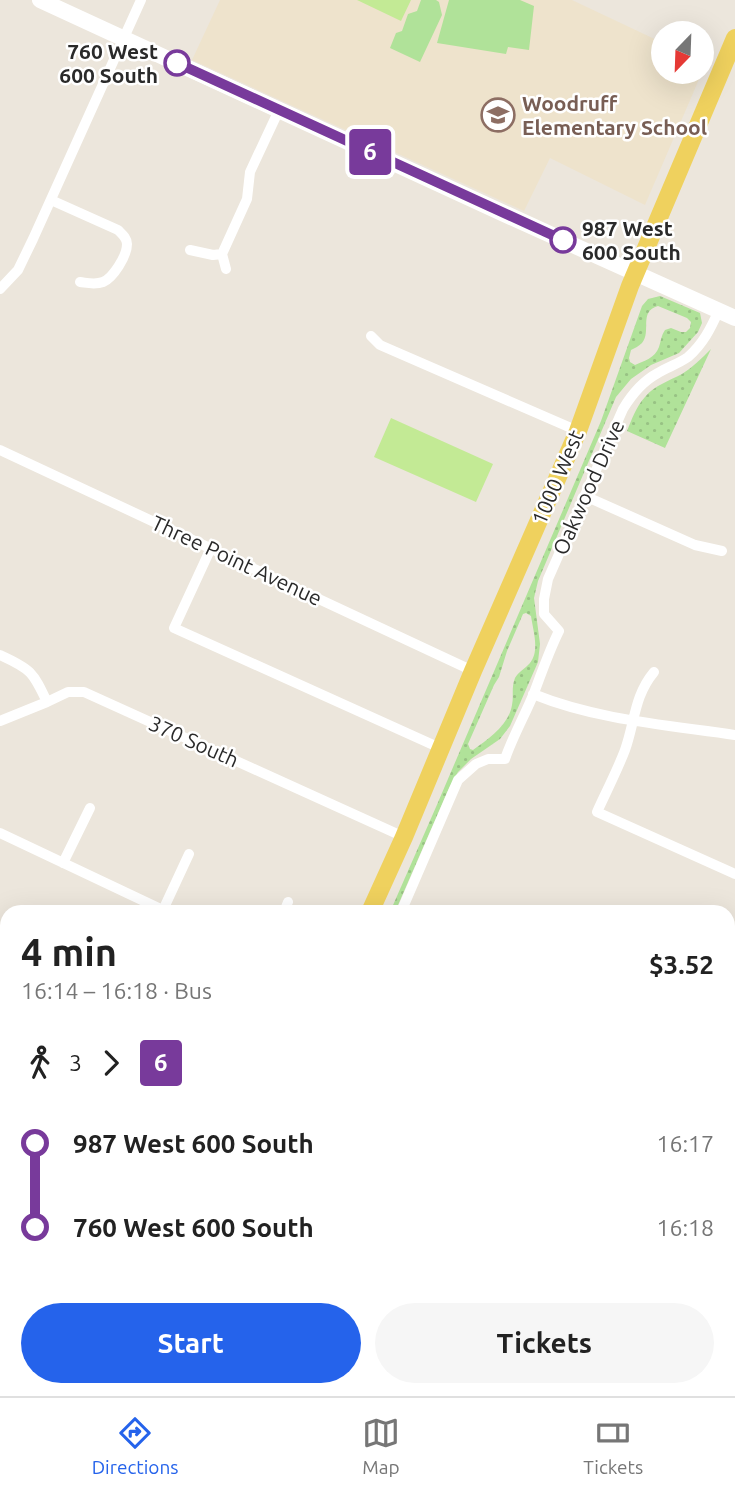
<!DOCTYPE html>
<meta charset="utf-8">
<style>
body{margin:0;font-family:Ubuntu,sans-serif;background:#f6f6f6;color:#222;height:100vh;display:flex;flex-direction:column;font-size:26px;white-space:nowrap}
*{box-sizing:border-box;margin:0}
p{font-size:23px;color:#767676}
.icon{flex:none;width:38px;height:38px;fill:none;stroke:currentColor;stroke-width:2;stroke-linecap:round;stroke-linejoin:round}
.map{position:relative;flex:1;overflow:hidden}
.panel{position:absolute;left:0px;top:905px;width:735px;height:492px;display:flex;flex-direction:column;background:#fff;border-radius:21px 21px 0 0;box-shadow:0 7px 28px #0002}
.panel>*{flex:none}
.badge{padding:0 14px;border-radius:5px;font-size:24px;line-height:46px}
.needle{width:46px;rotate:203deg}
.controls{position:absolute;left:651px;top:21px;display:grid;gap:14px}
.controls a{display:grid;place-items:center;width:63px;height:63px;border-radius:50%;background:#fff;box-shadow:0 7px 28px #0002;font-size:35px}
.map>.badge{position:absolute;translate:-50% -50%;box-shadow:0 0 0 4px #fff}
.legs{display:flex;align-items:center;gap:10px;height:77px;padding:0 21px;font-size:23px}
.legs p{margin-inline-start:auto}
.headline{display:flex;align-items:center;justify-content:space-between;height:119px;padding:0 21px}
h1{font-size:38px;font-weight:700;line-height:52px}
.button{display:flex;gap:14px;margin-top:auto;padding:14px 21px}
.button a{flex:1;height:80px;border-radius:42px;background:#2563eb;color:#fff;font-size:28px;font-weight:700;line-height:80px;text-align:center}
.button a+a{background:#f6f6f6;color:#222}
ul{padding:0 21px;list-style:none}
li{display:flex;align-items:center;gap:24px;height:84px;font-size:26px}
li i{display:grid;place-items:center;width:10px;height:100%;margin:0 9px;background:currentColor}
li i::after{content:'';width:18px;height:18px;margin:-9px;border:5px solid;border-radius:50%;background:#fff}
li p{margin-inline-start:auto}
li:first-child i{background:linear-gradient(#0000 50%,currentColor 0)}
li:last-child i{background:linear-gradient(currentColor 50%,#0000 0)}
.tabs{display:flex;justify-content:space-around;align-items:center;height:98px;border-top:2px solid #e0e0e0;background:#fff;font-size:19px;color:#767676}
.tabs a{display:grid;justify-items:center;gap:4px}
.tabs .selected{color:#2563eb}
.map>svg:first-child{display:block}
.education{fill:#eee3cc}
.grass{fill:url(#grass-dots);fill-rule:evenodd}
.park{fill:#b0e299}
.pitch{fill:#c3ea95}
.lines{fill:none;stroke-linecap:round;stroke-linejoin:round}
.street{stroke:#fff;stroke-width:10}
.secondary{stroke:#fff;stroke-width:16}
.primary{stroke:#efd15e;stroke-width:18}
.line-1-casing{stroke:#fff;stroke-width:16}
.line-1{stroke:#783a9b;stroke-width:10}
.stop-1-dot{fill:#fff;stroke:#783a9b;stroke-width:3.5}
.labels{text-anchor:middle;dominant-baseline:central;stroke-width:5;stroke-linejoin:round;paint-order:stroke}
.stop-label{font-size:21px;font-weight:bold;fill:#2a2a2a;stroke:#fff;text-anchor:end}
.education-label{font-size:21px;font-weight:bold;fill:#785e54;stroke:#fff;text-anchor:start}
.street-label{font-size:21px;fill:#2a2a2a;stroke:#fff}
</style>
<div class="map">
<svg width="735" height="1396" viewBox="0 0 735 1396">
<defs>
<pattern id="grass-dots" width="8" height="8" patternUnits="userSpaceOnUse" patternTransform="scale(1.75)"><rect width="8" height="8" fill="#b0e299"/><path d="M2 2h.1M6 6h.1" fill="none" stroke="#98c284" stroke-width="1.8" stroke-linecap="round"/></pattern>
</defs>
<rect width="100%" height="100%" fill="#ece6dc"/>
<path class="education" d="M220,0H572L663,43V72H702V61L706,63L645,205L550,158L524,211L192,60Z"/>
<path class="grass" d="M660,296L700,313L702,323L698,332L679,353L651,365L631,379L616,397L538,581L534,598L540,644L538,662L510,726L500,739L471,759L458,772L449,788L395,912H390L436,807L601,421L642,306L648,299ZM658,306L687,318L691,322L690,328L686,332H681L671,328L665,330C661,336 661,341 659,347C655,358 644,361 635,365L630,362L629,358L631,350C635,348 639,346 642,343C652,331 638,312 658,306ZM526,613L531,616C533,630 540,651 530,663C525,669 518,672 515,678C511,688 514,696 512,705C509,725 488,739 473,750L470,749L468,744L494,685L499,677L507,651L523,614Z
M711,349L665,448L627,431C632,419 636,407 645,397C655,385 669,381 682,374C693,367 702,358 711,349Z
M7,1220V1390H130L127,1396H0V1236Z"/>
<path class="park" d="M421,0H436L439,2L442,15L420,62L390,48L396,33L402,31L408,14L417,11Z
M449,0H520L534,6L529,50L508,47L506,54L437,43Z"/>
<path class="pitch" d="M357,0H411L401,21Z
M391,418L493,464L476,502L374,457Z"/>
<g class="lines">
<path class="street" d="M51,200L118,230C122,234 127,238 127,244C127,256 113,278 103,282C95,285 88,283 80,282
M190,250L213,255L222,254
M226,269L222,254L247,199L250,172L279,110
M0,289L18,270L33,239L141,0
M371,336L380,345L578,431
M0,450L473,671
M585,496L695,545L722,551
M211,548L174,628L440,748
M0,655C31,669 33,672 47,702L68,692H84L404,837
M654,672C634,696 635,722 625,750C617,771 606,792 597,812L735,874
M533,694C597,720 667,725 735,735
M0,721L47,702
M0,833L167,912
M63,863L90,808
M163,910L189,854
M284,912L288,902
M401,912L458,780L476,764L488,759H505C513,736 525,715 534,693C542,672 549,651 559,631L544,614V599L548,579L623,409C632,394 643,381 658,373C668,367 678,364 688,357C703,344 711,328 719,310
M728,1075L735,1078
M0,1134L7,1119
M728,1266L735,1250
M728,1283L735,1286
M720,1390L735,1396
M357,1396L360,1390
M671,1396L673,1390"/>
<path class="secondary" d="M40,0L504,214L735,318
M0,1187L7,1190
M446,1390L460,1396"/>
<path class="primary" d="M370,912L404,837L473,671L578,431L630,286L735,38
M151,1396L154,1390"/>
</g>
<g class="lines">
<defs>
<path id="line-1" d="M177,63L563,240"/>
</defs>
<use href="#line-1" class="line-1-casing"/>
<use href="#line-1" class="line-1"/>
</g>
<defs>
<symbol id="school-ring" viewBox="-11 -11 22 22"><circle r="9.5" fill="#fff" stroke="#8d6e63" stroke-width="1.5"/><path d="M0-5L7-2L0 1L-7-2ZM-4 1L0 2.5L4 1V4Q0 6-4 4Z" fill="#8d6e63"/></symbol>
</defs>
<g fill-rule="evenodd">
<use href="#school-ring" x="479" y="96" width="38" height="38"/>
</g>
<g class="stop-1-dot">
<circle cx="177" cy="63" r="12"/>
<circle cx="563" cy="240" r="12"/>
</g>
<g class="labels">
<g class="stop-label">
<text x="158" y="51">760 West<tspan x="158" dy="24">600 South</tspan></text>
<text x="582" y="228" text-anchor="start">987 West<tspan x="582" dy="24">600 South</tspan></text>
</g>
<g class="education-label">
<text x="522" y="103">Woodruff<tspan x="522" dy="24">Elementary School</tspan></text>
</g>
<g class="street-label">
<text transform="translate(557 477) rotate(-67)">1000 West</text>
<text transform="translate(588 487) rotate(-66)">Oakwood Drive</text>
<text transform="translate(237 560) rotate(25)">Three Point Avenue</text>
<text transform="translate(194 741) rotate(24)">370 South</text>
</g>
</g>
</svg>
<div class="controls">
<a><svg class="needle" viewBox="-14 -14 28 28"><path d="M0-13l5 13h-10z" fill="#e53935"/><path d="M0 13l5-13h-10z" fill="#767676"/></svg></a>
</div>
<b class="badge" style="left:370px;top:152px;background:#783a9b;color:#fff">6</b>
<section class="panel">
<div class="headline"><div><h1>4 min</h1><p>16:14 – 16:18 · Bus</p></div><b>$3.52</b></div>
<div class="legs"><svg class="icon" aria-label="walk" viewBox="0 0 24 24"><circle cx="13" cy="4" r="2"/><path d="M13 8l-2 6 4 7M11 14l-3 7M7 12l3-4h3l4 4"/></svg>3<svg class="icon" aria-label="forward" viewBox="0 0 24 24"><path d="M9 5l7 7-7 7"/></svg><b class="badge" style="background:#783a9b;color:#fff">6</b></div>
<ul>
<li><i style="color:#783a9b"></i><b>987 West 600 South</b><p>16:17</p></li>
<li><i style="color:#783a9b"></i><b>760 West 600 South</b><p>16:18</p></li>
</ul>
<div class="button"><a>Start</a><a>Tickets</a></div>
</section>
</div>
<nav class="tabs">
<a class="selected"><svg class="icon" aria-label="directions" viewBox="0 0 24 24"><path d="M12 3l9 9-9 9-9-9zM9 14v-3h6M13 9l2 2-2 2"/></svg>Directions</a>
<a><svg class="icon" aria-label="map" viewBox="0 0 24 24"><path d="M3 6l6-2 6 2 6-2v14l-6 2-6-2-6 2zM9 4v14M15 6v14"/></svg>Map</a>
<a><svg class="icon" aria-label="tickets" viewBox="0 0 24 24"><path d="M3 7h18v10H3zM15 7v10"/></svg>Tickets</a>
</nav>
